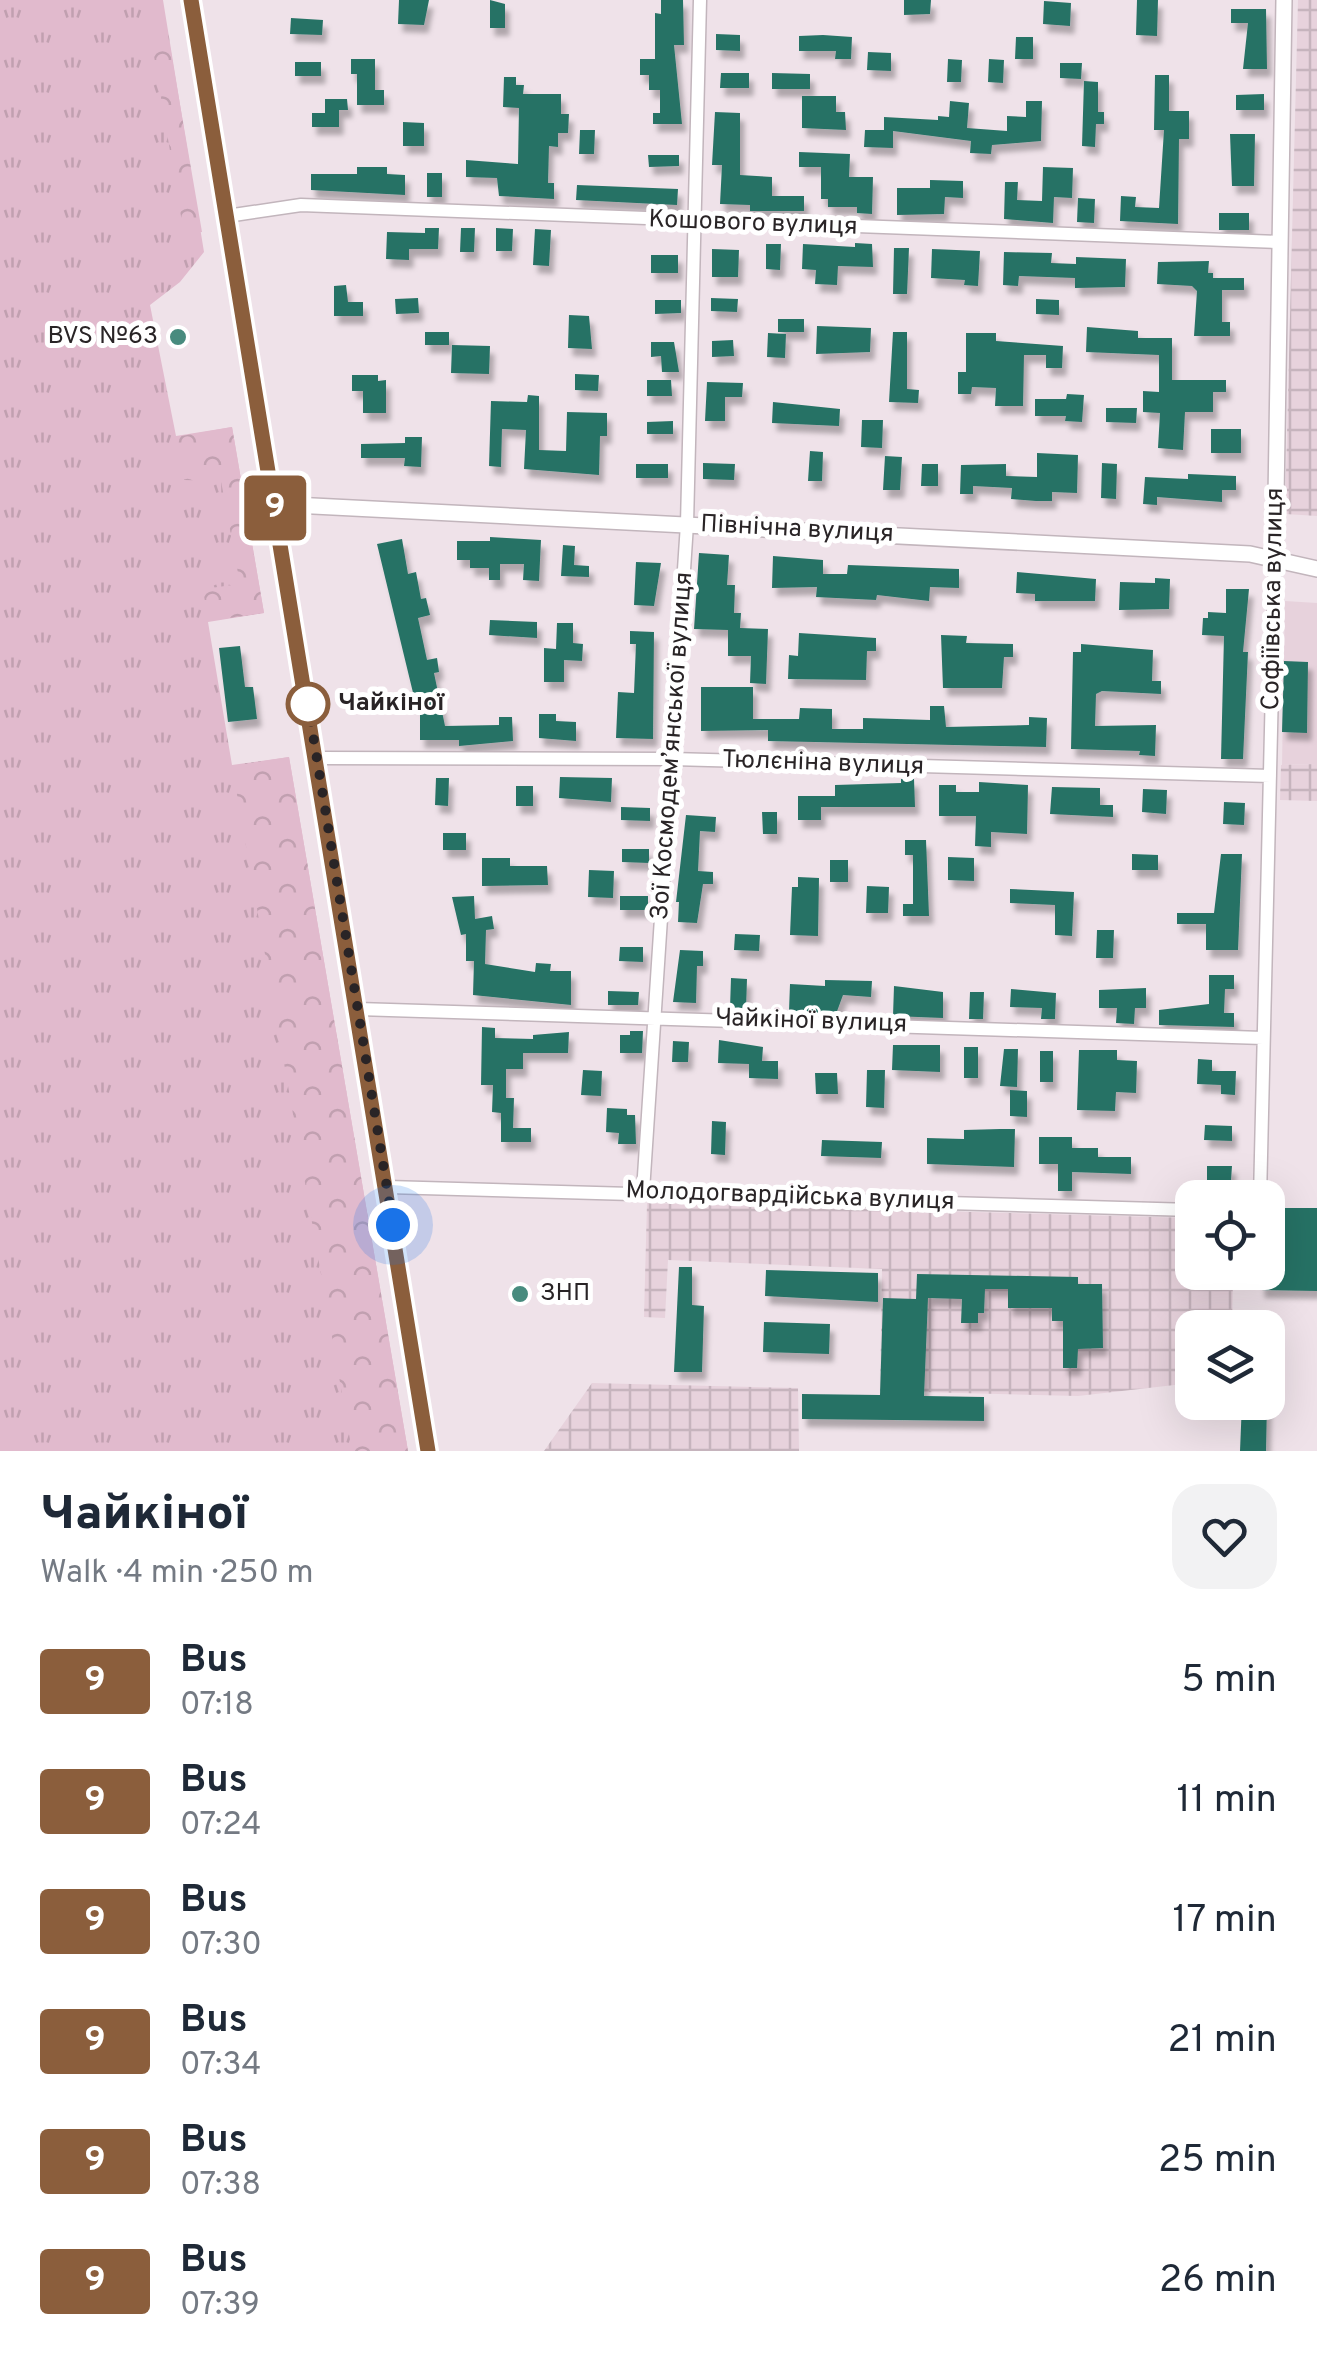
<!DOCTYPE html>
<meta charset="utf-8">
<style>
body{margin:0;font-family:Overpass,sans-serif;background:#f2f2f3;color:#1f2937;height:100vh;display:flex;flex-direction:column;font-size:38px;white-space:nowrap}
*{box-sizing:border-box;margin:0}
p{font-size:32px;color:#747a83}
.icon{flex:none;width:55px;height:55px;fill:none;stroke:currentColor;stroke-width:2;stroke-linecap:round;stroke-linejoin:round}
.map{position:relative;height:1451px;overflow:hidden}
.side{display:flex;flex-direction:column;background:#fff;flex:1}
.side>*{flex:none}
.badge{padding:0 20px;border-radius:8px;font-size:35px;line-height:65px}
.controls{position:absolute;left:1175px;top:1180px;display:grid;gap:20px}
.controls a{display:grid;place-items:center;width:110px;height:110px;border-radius:20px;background:#fff;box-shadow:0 10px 40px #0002;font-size:50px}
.you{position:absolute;width:50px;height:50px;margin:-25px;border:8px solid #fff;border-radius:50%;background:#1a73e8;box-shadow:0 0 0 15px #1a73e833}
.map>.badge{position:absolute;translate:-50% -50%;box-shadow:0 0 0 5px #fff}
.round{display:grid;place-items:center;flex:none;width:105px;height:105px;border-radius:30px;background:#f2f2f3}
.summary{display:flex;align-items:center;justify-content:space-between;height:170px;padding:0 40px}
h1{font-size:48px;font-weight:800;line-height:75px}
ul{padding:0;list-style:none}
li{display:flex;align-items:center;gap:30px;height:120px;padding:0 40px}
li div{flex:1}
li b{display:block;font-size:38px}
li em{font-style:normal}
li .badge{min-width:110px;font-weight:700;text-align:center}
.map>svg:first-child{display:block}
.built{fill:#e7d2dc}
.industrial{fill:url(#industrial-grid)}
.grass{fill:url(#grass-tufts)}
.forest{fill:url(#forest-crowns)}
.building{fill:#277265;filter:url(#shadow)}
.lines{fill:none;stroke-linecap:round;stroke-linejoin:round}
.minor-casing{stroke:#c2b5bc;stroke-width:15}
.tertiary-casing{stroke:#c2b5bc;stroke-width:18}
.secondary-casing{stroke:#c2b5bc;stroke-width:20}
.minor{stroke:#fff;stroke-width:12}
.tertiary{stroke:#fff;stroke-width:15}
.secondary{stroke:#fff;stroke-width:18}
.line-casing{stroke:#fff;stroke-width:22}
.line{stroke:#8b5e3c;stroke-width:15}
.walk{stroke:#292426;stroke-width:10;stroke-dasharray:0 18}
.poi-dot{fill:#488b7e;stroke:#fff;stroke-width:4}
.stop-dot{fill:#fff;stroke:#8b5e3c;stroke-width:5}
.labels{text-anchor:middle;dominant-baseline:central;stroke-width:10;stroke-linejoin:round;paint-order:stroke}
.street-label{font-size:25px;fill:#292426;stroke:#fff}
.poi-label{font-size:25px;fill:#292426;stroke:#fff;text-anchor:end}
.stop-label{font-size:25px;font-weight:bold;fill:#292426;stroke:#fff;text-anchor:start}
</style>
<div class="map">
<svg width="1317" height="1451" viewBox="0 0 1317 1451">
<defs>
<pattern id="industrial-grid" width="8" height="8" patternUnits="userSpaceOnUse" patternTransform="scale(2.5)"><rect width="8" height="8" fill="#e7d2dc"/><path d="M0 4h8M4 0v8" fill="none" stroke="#c6b4bd"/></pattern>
<pattern id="grass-tufts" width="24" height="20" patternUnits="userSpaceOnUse" patternTransform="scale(2.5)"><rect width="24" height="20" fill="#e1bacd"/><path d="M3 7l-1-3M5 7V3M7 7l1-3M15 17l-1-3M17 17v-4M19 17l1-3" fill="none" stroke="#c1a0b0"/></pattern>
<pattern id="forest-crowns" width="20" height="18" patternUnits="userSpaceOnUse" patternTransform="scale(2.5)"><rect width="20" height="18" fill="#e1bacd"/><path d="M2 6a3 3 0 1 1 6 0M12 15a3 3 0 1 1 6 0" fill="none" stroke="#c1a0b0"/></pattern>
<filter id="shadow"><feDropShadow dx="4.5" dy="8" stdDeviation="2.5" flood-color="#0004"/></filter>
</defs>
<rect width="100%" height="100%" fill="#efe2e9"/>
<path class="built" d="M1285,601L1317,603V764L1282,765Z"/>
<path class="industrial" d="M1298,0H1317V516L1285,514Z
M1317,764V801L1280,800L1281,765Z
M647,1203L1192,1218V1272L1246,1273V1279H1233L1232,1327L1192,1328V1383L1078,1396L880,1391L882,1269L668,1260L665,1318L644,1317Z
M592,1383L798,1388L799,1451H544Z"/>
<path class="grass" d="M0,0H163L204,252L180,282L150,305L176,436L232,427L264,613L208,622L232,765L289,757L408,1451H0Z"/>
<path class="forest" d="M167,29L202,232L184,234L150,32Z
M232,427L264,613L208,621L203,589L240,584L221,481L184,480L176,437Z
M289,757L408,1451H352L232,766Z"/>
<path class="building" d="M399,0H429L424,25L398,24Z
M490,0L505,4V28H490Z
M661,0H683L684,45H674L682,124H653V113H660V90H649V75H640V59H655V13L661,14Z
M904,0H931L930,14L904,15Z
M1137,0H1158L1157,36L1136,35Z
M1044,1L1071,3L1070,26L1043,24Z
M1231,9H1266L1267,69H1243L1248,23H1231Z
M291,18L323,20L322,35L290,34Z
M716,34L740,35V51L716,50Z
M823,35L852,37L851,59H835L836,51H799V36Z
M1016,37H1033V59H1015Z
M868,52L891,53V71L867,70Z
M351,59H375V90H384V105H357V74H351Z
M948,59L962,60L961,82H947Z
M989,59L1004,60L1003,83L988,82Z
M295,62H321V76H295Z
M1060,63H1082L1081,79L1060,78Z
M721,73H749V88H720Z
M772,73L810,74V89H772Z
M1155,75H1169V111H1189V139H1179L1178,224L1120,221L1121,196L1136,197L1135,207L1159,208L1164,130H1154Z
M504,77H516V85H524L523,94H561V114H569L568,133H558V147L549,146L548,183H554V199L499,196L497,178L466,177V160L518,164L519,108L503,107Z
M1084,81L1098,82V112H1104V124H1096L1095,147L1082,146Z
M1264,94V110H1236V95Z
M802,96H836V112H845L846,130L802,128Z
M325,99H347L348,110H339V127H312V113H325Z
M950,101L969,103L967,128L1007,131V116L1026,117V101H1042L1041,141L992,145L991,154L970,153L971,141L893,131V148L864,147L865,130H884V117L938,120V116L949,117Z
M715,112L740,113V175L772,177V196H804V211H750V205L720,204L722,165H712Z
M403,122L424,123V146H403Z
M580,130H595L594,154H579Z
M1230,134H1255L1254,186H1232Z
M799,152L850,154L849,177H873L872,214L857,213V207H828V199H821V167H799Z
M648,155H679V166L649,167Z
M357,167H387V174L405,175V195L311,190V174H357Z
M1043,167L1073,168L1072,198L1054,197L1053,223L1004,219L1005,182H1018L1017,200L1042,201Z
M427,173H442V197H427Z
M930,180L963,181V198L945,197L944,214L897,215V188H930Z
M577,185L678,189L677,205L576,200Z
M1078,198L1095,199L1094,223L1077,222Z
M1219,213H1249V230H1219Z
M425,228H439L438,249H409V260L386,259L387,232L425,233Z
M461,228H475L474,252H460Z
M496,228L513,229L512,251H496Z
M535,229L551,230L549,266L533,265Z
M855,243L872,244L873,267L838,266L837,285L815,284L816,270L802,269L803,244L855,247Z
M766,244H781L780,270L766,269Z
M894,248H909L907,294H893Z
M712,249L739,250L738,277H712Z
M932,249L980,251L978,286L964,285L965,280L931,278Z
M1004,252L1052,253L1051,263L1076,264V257L1126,259L1125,287L1075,288V278L1019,276L1018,286L1003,285Z
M651,255H678V273H651Z
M1209,261L1208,273H1213V278H1244V290H1222V322H1230V336H1194L1197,291L1192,286L1157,284L1158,262Z
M346,285L348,302H363V316H334V286Z
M418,298L419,313L396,314L395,299Z
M711,298L738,299L737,312L711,311Z
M1036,299L1059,300V315L1036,314Z
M655,300H681V313L655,314Z
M569,315L589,316L592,349L568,348Z
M778,319H804V332H778Z
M817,326L871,328L870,352L816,354Z
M1087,327L1138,331V338H1172V380H1226V392H1213V412H1185L1183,450L1158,448L1160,413L1143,412V391L1159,392V355L1086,352Z
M425,332H449V345H425Z
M893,332H907V389L919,390L918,403L889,402Z
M768,333L786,334L785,358L767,357Z
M966,333H996V341L1063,346L1062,368H1046V355H1024L1023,406H995L996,388L972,387L971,394H958V372H966Z
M733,340L734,356L712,357V341Z
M651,342H674L679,372H662L661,356L651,357Z
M452,345L490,346L489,374L451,373Z
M575,374L599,375L598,391L575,390Z
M352,375H378V381L386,380V413H363V391H352Z
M647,380H671L672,396H647Z
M707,382L743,383L742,397H725V421H705Z
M1067,394L1084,395L1082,422L1065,421L1066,416H1035V399H1066Z
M528,395L539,396V450L566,451L567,412L607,413V436H600L599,475L524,469L526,430L502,429L501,467L489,466L491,401L527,402Z
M773,402L840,409L839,426L772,423Z
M1106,408H1137L1136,423L1106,422Z
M862,420H883L882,448L861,447Z
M673,421V434H647V422Z
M1211,429H1241V453H1211Z
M405,437H422L421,467L404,466L405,458H361V444L405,443Z
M810,451L823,452L822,481H808Z
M1037,453L1078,455L1077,493L1052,492V501H1036L1011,499L1012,488L973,486V494H960L961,465L1006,464V476L1037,477Z
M885,456L902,457L900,490H883Z
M703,463L735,464L734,480L703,479Z
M1102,463L1117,464L1116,499L1101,498Z
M636,464H668V478H636Z
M922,464H938V486H921Z
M1188,474L1236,476V490H1222V502L1157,497V505L1143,504L1145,477L1188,479Z
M490,537L541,540L539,581L523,580L524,564H500V580H489V568H470V560H457V541H490Z
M402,539L408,574L416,572L421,599L426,598L430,615L418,618L427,660L437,658L439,672L434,673L445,726L499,725V717H512L513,741L459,746V740H420V705H416L377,544Z
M563,545L575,546L574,565L589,566V577L561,576Z
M699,553L729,555L727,585H735L734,613H741L740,628L768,629L766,684L750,683L751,656H728V630L694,629Z
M773,556L823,560V574H847L848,565L959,569V588L930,587L929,601L877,595L876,600L816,597L817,587L772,588Z
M636,562L661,563L654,606L634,605Z
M1017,572L1096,579L1095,601H1035V594L1016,593Z
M1155,578L1170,579L1169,609L1119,610L1120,582L1155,583Z
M1226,589H1249L1243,652H1248L1243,759H1221L1224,636L1202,635L1203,618H1208V612L1226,613Z
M490,620L537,622V638L489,635Z
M557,623H573V643L583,644L582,661L564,660V682H544V648L556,649Z
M630,631L654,632L653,739L616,738L618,692L634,693L636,644H630Z
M799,633L876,638V651H867L866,680L788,679L789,655L798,656Z
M941,635L967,636L966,643L1013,644V657H1004L1002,688H943Z
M1081,644L1153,650L1152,681H1161V694L1102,691L1096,694L1095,726L1156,725L1155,756L1139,755L1140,751L1071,749L1073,652H1081Z
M240,646L245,687H253L257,719L228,722L219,648Z
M1284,661L1308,662L1307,733L1282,732Z
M701,687H753V719H799L800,708L832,709V729H863V718L930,720V706H944L946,727L1029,725V717L1047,718L1046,747L768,741V730L701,731Z
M539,714H556V721L576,722V741L539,738Z
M560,777L612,778L611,802L559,798Z
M436,778H449L448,806L435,805Z
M901,779H914L915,807H821V820H798V796H835V785L901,783Z
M979,782L1028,785L1027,834L991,832V847L975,846L976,816H939V785H956V792H979Z
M516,786H533V806H516Z
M1052,787L1100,788V805H1113V817L1050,814Z
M1143,789L1167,790L1166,814L1142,812Z
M1224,802L1245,803L1244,825L1223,824Z
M621,807L650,808V821L621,820Z
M762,812H777V834H763Z
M686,815L716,817L715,832L700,831L698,871L713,872V884H703L697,923L678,922L679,902H676Z
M443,833H466V850H443Z
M905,840H926L929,916H903V904H913V855H905Z
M622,849H649V863L622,862Z
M1132,854L1158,855V870H1132Z
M1221,854H1242L1238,950H1206V924H1177V913H1214Z
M948,857L974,858V881L948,880Z
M482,858H510V866H547L548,885L482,886Z
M830,860H848V882H830Z
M589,870L614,871L613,898L588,897Z
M798,877L819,878L818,936L790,935L792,887H798Z
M867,886L889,887L888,913H866Z
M1010,889L1074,892L1072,936L1055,935V905L1010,903Z
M474,896L475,919L492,916L494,929L486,930L485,964L535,972L536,963L551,964L550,971H571V1005L473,995L474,961H466V934L461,935L452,897Z
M620,896H648V910H620Z
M1097,930H1114L1113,958H1096Z
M735,934L760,935L759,951L734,950Z
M620,947H643V962L619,961Z
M680,950L703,951V966H697L696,1003L673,1002Z
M1209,975H1234V989H1225L1224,1013H1234V1027L1159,1025V1010L1209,1004Z
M731,978L747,979L746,1008H730Z
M825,980L872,981L871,997L843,995L836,1014L789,1011L790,984L825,986Z
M894,986L943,992V1018L893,1016Z
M1146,988V1008H1135L1134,1024L1116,1023L1117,1008H1099V990Z
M1011,989L1056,993L1055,1019H1041L1042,1008L1010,1007Z
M608,991L639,992L638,1005H608Z
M970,992H984L983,1019H969Z
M482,1027L495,1028V1038L533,1039V1035L569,1032L568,1053H523V1069H506V1098H514L513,1128H531V1142H501V1113L492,1112L493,1085H481Z
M630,1031H643L642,1053H620V1035H630Z
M719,1040L763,1047L762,1061H778V1079L749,1078V1064L718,1063Z
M673,1041L689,1042L688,1062H672Z
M893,1045H940V1072L892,1070Z
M964,1047H978V1078H964Z
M1004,1049H1018L1017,1087L1000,1086Z
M1079,1050H1117V1060L1137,1061L1136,1093L1116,1092L1115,1111L1077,1110Z
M1040,1051H1053V1082H1040Z
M1198,1059L1212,1060V1071H1236L1235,1095L1221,1094V1085L1197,1084Z
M583,1070L602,1071L601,1096L581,1095Z
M867,1070H885L884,1108L866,1107Z
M815,1073H837L838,1094H816Z
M1010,1090L1027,1091V1117L1010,1116Z
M607,1108L627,1109V1115H635L636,1144H618L619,1133L606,1132Z
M712,1121L726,1122L725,1155L711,1154Z
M1205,1125L1232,1126V1141L1204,1140Z
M1000,1129H1015L1014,1167L927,1164V1138L964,1139V1130Z
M1039,1137H1072V1148H1098V1157H1131V1174L1072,1172V1191H1058V1164H1039Z
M822,1140L882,1142L881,1158L821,1156Z
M1207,1166H1232L1231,1180H1207Z
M1283,1208H1317V1291L1260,1290V1273L1270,1274V1223H1283Z
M679,1267H692V1305L704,1306L702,1372H674Z
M766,1270L878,1273V1302L765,1296Z
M917,1274L1078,1277V1284H1102L1103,1348L1078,1349L1077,1368H1063V1321H1052V1308H1008V1289H985L984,1313H978V1323H961L962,1299L928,1298L924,1396L984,1397V1421L802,1419V1394L880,1395L883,1298L916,1299Z
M764,1322L830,1324L829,1354L763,1352Z
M1242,1402H1267L1266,1451H1240Z"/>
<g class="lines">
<defs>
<path id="minor" d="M227,216L301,205L1280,242
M317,758L672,759L1270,776
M358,1009L1263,1038
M388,1187L1192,1210
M643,1191L687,524L700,0
M1260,1198L1275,560"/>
<path id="tertiary" d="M274,504L1250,554L1317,569
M1275,560L1284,0"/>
<path id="secondary" d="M191,0L428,1451"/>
</defs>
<use href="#minor" class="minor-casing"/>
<use href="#tertiary" class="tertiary-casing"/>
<use href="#secondary" class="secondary-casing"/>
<use href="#minor" class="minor"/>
<use href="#tertiary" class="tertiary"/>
<use href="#secondary" class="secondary"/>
</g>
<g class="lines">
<defs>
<path id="line" d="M191,0L428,1451"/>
</defs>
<use href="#line" class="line-casing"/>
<use href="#line" class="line"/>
<path class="walk" d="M308,704L393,1225"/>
</g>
<g class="poi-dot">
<circle cx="178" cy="337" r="10"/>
<circle cx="520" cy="1294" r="10"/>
</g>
<circle class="stop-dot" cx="308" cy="704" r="20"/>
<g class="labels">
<g class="street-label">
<text transform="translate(753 224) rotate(2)">Кошового вулиця</text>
<text transform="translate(797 530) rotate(3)">Північна вулиця</text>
<text transform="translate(1274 599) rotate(-89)">Софіївська вулиця</text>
<text transform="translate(673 746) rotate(-86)">Зої Космодем’янської вулиця</text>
<text transform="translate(823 764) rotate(2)">Тюлєніна вулиця</text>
<text transform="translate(811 1022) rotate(2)">Чайкіної вулиця</text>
<text transform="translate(790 1197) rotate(2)">Молодогвардійська вулиця</text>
</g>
<g class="poi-label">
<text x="158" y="337">BVS №63</text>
<text x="540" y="1294" text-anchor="start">ЗНП</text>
</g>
<g class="stop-label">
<text x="338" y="704">Чайкіної</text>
</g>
</g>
</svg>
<div class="controls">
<a><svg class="icon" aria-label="locate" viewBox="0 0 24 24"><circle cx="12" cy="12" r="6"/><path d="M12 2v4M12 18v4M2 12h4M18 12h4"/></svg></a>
<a><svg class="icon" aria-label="layers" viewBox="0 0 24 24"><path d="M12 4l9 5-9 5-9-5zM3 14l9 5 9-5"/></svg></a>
</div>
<div class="you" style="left:393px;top:1225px"></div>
<b class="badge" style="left:275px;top:508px;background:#8b5e3c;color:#fff">9</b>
</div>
<section class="side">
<div class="summary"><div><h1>Чайкіної</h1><p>Walk · 4 min · 250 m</p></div><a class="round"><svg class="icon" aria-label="heart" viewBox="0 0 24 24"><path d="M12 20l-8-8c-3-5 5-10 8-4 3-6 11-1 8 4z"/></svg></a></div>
<ul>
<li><span class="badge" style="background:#8b5e3c;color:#fff">9</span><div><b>Bus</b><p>07:18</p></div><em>5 min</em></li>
<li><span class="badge" style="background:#8b5e3c;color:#fff">9</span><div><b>Bus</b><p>07:24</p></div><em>11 min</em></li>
<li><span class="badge" style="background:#8b5e3c;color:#fff">9</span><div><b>Bus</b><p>07:30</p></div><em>17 min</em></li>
<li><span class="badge" style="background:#8b5e3c;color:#fff">9</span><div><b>Bus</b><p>07:34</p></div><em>21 min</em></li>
<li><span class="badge" style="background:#8b5e3c;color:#fff">9</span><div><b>Bus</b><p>07:38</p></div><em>25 min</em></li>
<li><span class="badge" style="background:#8b5e3c;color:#fff">9</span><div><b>Bus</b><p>07:39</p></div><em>26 min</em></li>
</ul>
</section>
